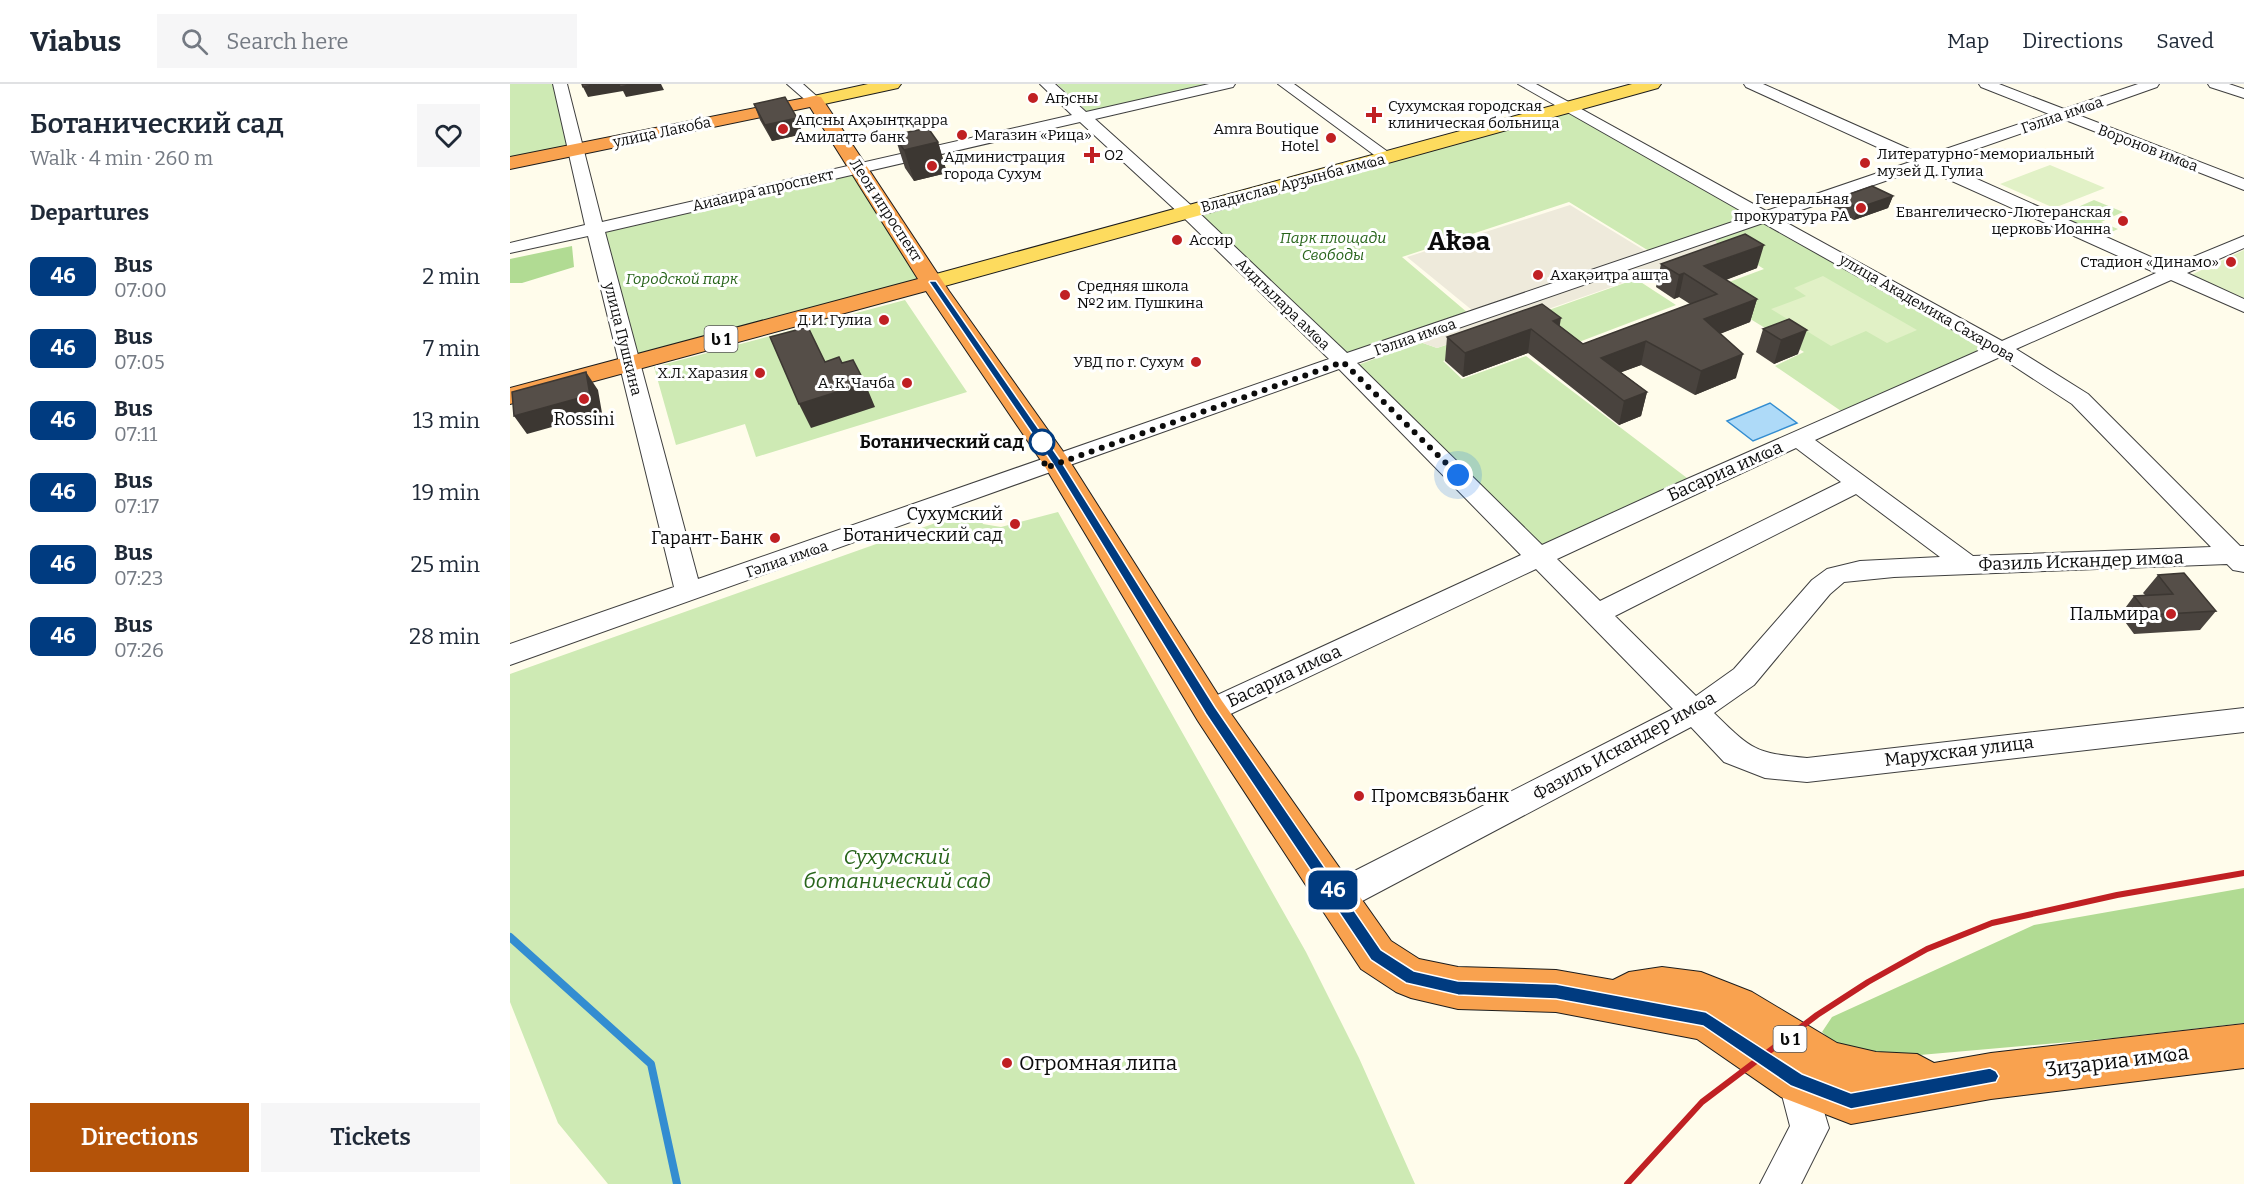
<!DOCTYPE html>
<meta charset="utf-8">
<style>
body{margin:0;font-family:Bitter,"Noto Sans Georgian",serif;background:#f6f6f7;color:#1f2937;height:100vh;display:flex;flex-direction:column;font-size:22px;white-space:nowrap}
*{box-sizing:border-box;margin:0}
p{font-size:20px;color:#747a83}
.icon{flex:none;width:33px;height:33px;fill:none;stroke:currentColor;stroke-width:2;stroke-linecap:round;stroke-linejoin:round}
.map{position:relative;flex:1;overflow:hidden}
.sheet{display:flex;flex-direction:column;background:#fff;width:510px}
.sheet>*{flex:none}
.badge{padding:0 12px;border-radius:9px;font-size:21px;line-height:39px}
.you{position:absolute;width:30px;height:30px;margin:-15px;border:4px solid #fff;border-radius:50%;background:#1a73e8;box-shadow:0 0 0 9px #1a73e833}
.map>.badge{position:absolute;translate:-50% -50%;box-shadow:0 0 0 3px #fff}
h2{padding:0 30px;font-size:22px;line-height:54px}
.round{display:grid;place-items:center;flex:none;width:63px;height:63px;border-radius:0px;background:#f6f6f7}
.headline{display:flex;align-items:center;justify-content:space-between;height:102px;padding:0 30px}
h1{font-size:28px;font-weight:600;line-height:45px}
.cta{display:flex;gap:12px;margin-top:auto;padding:12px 30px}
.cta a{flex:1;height:69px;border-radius:0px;background:#b45309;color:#fff;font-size:24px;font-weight:600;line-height:69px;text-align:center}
.cta a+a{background:#f6f6f7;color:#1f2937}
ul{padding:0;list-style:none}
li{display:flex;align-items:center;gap:18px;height:72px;padding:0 30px}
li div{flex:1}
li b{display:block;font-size:22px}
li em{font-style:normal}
li .badge{min-width:66px;font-weight:700;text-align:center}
header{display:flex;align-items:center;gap:36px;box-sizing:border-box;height:84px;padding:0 30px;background:#fff;border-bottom:2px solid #e0e1e3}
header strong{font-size:28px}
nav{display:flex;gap:33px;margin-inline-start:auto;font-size:21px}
.search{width:420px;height:54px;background:#f6f6f7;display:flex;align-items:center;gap:15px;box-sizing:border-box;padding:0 21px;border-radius:0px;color:#747a83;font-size:22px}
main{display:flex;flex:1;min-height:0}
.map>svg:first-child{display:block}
.green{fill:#ceeab4}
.forest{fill:#b1db93}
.pitch{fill:#e1f1c6}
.plaza{fill:#eeeadb}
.water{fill:#aedaf8;stroke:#338dd1;stroke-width:1.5}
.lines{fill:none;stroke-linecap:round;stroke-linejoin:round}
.stream{stroke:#338dd1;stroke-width:8}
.minor-casing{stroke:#3f3f3f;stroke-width:2}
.major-casing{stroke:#1d1d1d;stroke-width:2}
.highway-casing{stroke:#1d1d1d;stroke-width:2}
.minor{fill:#fff;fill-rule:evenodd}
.major{fill:#fddb5e;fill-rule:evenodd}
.highway{fill:#f9a24f;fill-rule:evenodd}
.rail{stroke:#c02023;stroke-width:6}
.wall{fill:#49433e}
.shaded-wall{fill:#3c3732}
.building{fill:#554e48;stroke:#3c3732;stroke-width:1.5}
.line{fill:#003b80;stroke:#fff;stroke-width:1.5}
.walk{stroke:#0c0c0c;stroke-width:6;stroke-dasharray:0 10.8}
.poi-dot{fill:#c02023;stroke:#fff;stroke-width:2}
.stop-dot{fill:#fff;stroke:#003b80;stroke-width:3}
.labels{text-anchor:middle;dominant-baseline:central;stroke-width:6;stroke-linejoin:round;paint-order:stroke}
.far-poi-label{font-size:15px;fill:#0c0c0c;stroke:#fff;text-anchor:start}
.far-street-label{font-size:15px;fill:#0c0c0c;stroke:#fff}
.far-park-label{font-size:15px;font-style:italic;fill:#28651b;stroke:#fff}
.shield{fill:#fff;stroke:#555;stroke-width:1.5}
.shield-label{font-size:16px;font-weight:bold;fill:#0c0c0c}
.poi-label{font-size:18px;fill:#0c0c0c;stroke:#fff;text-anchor:end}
.stop-label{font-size:18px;font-weight:bold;fill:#0c0c0c;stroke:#fff;text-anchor:end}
.street-label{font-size:18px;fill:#0c0c0c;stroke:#fff}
.near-park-label{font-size:21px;font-style:italic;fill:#28651b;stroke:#fff}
.near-street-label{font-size:21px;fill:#0c0c0c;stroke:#fff}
.near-poi-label{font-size:21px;fill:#0c0c0c;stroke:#fff;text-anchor:start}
.far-town-label{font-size:26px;font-weight:bold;fill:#0c0c0c;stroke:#fff}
</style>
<header>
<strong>Viabus</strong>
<div class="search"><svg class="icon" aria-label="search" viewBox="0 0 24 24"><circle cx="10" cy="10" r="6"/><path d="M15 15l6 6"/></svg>Search here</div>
<nav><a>Map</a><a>Directions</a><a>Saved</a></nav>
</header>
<main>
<section class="sheet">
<div class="headline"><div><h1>Ботанический сад</h1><p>Walk · 4 min · 260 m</p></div><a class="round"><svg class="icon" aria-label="heart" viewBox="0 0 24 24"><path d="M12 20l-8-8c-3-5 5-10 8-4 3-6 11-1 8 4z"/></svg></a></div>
<h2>Departures</h2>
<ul>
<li><span class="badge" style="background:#003b80;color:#fff">46</span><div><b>Bus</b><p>07:00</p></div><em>2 min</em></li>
<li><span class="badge" style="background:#003b80;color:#fff">46</span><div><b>Bus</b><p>07:05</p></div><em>7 min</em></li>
<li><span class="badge" style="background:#003b80;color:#fff">46</span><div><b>Bus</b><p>07:11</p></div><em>13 min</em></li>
<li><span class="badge" style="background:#003b80;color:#fff">46</span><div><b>Bus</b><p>07:17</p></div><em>19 min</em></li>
<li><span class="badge" style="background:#003b80;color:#fff">46</span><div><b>Bus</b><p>07:23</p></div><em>25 min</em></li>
<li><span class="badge" style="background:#003b80;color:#fff">46</span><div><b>Bus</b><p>07:26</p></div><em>28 min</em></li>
</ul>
<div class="cta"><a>Directions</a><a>Tickets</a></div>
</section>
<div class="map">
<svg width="1734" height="1100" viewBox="0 0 1734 1100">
<rect width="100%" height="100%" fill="#fffceb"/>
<path class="green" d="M0,0H50L64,66L0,79Z
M547,0H700L579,29Z
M1056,25L1244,132L1139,167L1059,118L892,173L958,229L837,270L685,128Z
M342,91L409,196L129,272L91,149Z
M1584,116L1613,128L1591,138L1608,145L1591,153L1545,133Z
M1252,137L1479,263L1334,329L1265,282L1294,268L1195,207L1254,185L1229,169L1158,194L1147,187L1209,165L1204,154Z
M1126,195L1166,221L1061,261L1022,232Z
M395,216L457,308L246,373L235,340L166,361L144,283Z
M1003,239L1014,248L933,277L952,295L1016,272L1181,397L1030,468L848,281L910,258L927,264Z
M465,425L473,440L491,443L548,428L796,868L849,974L905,1100H98L48,1039L0,918V590Z"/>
<path class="forest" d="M62,162L64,183L12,199H0V175Z
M1734,804V939L1605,954L1387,973L1323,958L1312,948L1322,933L1524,841Z"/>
<path class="pitch" d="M1540,81L1595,104L1544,124L1490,100Z
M1734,166V215L1681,191Z
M1313,192L1407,246L1377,259L1356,247L1321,262L1261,225L1296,212L1284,204Z"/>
<path class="plaza" d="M1060,121L1142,171L1204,154L1210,165L927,264L910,258L904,253L968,231L897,173Z"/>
<path class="water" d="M1260,319L1287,339L1243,357L1217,337Z"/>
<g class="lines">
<path class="stream" d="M0,853L141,980L167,1100"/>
<defs>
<path id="minor" d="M43,0H57L92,138L562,31L530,0H545L576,28L699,0H725L723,3L585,35L684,124L837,269L1240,132L1008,0H1026L1256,127L1400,78L1236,3L1234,0H1253L1415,72L1539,30L1471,3L1469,0H1489L1554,25L1628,0H1649L1647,3L1568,31L1734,95V106L1553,35L1429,78L1661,182L1734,152V164L1677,189L1734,215V228L1661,196L1506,265L1578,310L1730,462H1734V488L1723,486L1717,480L1384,493L1334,498L1320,510L1244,601L1204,629C1242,666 1244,669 1297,674L1734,624V648L1297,698L1255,694L1214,678L1181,643L839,824L827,828L815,824L810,813L815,802L1163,625L1026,485L710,635L700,638L690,635L686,627L690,619L1011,471L829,285L0,581V560L164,503L78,152L0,169V159L75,141ZM570,38L672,132L819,275L188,495L95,148ZM1413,84L1646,189L1492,257L1268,134ZM1253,139L1475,264L1168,399L1032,461L847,279ZM1490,273L1562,320L1701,463L1463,472L1305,356ZM1286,364L1331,398L1090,517L1047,475ZM1346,410L1430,473L1350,477L1317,485L1302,496L1224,585L1186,612L1105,532Z
M277,0H293L312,17L305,21L300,20Z
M768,0H784L885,73L883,76H871Z
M1698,0H1719L1734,5V14L1700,3Z
M1285,969L1298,975L1319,1044L1291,1100H1250L1280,1042L1266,988L1272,975Z"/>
<path id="major" d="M358,0H391L388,4L305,22L299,21L296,17L299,13Z
M1122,0H1151L1148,4L431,203L423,205L415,203L411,198L415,193Z"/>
<path id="highway" d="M305,12L311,13L439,207L557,373L712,617L881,857L909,875L948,883L1046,886L1103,896L1119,888L1152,883L1191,888L1242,908L1327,959L1366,968L1407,970L1424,979L1481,969L1734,940V984L1481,1015L1341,1040L1271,1013L1187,955L1046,928L948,925L901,914L886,908L851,885L688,637L534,381L416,207L0,320V304L408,195L300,23L0,85V73Z"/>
</defs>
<use href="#minor" class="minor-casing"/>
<use href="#major" class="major-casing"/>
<use href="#highway" class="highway-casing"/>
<use href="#minor" class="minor"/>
<use href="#major" class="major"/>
<use href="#highway" class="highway"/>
<path class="rail" d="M1117,1100L1192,1018L1307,931L1358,898L1417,865L1482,839L1607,811L1734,789"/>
</g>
<path class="wall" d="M244,20L293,50L262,57L250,36Z
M385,53L428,58L437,89L404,97L395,84Z
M1383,112L1378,124L1344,136L1324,125L1328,114Z
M1151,180L1247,184L1216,196L1247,215L1240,238L1210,250L1226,294L1185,311L1131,281L1111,288L1137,308L1131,332L1109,341L1018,269L953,293L935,277L937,253L1050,242L1073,260L1180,220L1169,213L1164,215L1146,203Z
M1279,235L1288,270L1264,280L1246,268L1253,245Z
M1648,491L1706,527L1690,546L1624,550L1610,531L1624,512L1635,511L1633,509Z"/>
<path class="shaded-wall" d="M88,0H151L154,6L116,13L113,7L78,13L73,3Z
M287,34L293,50L262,57L255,41Z
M428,58L437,89L404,97L394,66Z
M1383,112L1378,124L1344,136L1348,124Z
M1254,161L1247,184L1196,203L1194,182Z
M1174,189L1169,213L1164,215L1169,191Z
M1247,215L1240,238L1188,258L1194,235Z
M1051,234L1047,258L1040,261L1043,237Z
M1021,245L1018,269L953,293L955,269Z
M1297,246L1288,270L1264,280L1271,256Z
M1136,257L1131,281L1088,297L1091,274Z
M1233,270L1226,294L1185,311L1191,287Z
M76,288L88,306L92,329L17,350L4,332Z
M355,299L365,323L301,344L289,320Z
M1137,308L1131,332L1109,341L1114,317Z"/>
<path class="building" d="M72,0H88L73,3Z
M109,0H124L110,3Z
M275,13L287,34L255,41L244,20Z
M418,44L428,58L394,66L385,53L393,49Z
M1362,102L1383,112L1348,124L1328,114Z
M1235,150L1254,161L1194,182L1247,215L1194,235L1233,270L1191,287L1136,257L1091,274L1137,308L1114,317L1021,245L955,269L937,253L1032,220L1051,234L1043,237L1073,260L1207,210L1174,189L1169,191L1151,180Z
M1279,235L1297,246L1271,256L1253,245Z
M298,243L315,278L329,273L332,279L343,276L355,299L289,320L260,253Z
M76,288L80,311L4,332L2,308Z
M1674,489L1706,527L1639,531L1624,512L1663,510L1648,491Z"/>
<path class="line" d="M420,197H426L551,377L705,623L871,866L904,887L948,897L1046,900L1196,928L1292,990L1341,1009L1480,984L1486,987L1489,992L1486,998L1341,1025L1281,1002L1193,942L1046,915L948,911L896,899L861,876L696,630L543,380L419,198Z"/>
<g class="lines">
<path class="walk" d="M532,358L535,384L833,278L948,391"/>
</g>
<g class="poi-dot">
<circle cx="523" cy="14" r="6"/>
<path d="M861 22h6v6h6v6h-6v6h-6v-6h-6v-6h6z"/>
<circle cx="273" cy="45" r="6"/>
<circle cx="452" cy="51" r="6"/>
<circle cx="821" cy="54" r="6"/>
<path d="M579 62h6v6h6v6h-6v6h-6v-6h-6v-6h6z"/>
<circle cx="1355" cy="79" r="6"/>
<circle cx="422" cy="82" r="6"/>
<circle cx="1351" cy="124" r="6"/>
<circle cx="1613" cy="137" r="6"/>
<circle cx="667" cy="156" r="6"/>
<circle cx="1721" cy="178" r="6"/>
<circle cx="1028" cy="191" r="6"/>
<circle cx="555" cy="211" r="6"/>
<circle cx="374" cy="236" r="6"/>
<circle cx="686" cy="278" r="6"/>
<circle cx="250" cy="289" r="6"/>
<circle cx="397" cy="299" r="6"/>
<circle cx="74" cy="315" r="6"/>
<circle cx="505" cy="440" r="6"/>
<circle cx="265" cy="454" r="6"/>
<circle cx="1661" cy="530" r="6"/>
<circle cx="849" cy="712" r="6"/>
<circle cx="497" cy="979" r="6"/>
</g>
<circle class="stop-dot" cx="532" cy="358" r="12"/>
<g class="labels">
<g class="far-poi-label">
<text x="535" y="14">Аҧсны</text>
<text x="878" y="22">Сухумская городская<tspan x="878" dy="17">клиническая больница</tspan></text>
<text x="285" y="36">Аԥсны Аҳәынҭқарра<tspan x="285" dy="17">Амилаҭтә банк</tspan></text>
<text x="809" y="45" text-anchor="end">Amra Boutique<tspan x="809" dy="17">Hotel</tspan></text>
<text x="464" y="51">Магазин «Рица»</text>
<text x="1367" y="70">Литературно-мемориальный<tspan x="1367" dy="17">музей Д. Гулиа</tspan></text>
<text x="594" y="71">О2</text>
<text x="434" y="73">Администрация<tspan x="434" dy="17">города Сухум</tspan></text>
<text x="1339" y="115" text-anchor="end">Генеральная<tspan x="1339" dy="17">прокуратура РА</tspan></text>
<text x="1601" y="128" text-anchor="end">Евангелическо-Лютеранская<tspan x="1601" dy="17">церковь Иоанна</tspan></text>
<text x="679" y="156">Ассир</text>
<text x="1709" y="178" text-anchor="end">Cтадион «Динамо»</text>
<text x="1040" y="191">Ахақәиҭра ашҭа</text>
<text x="567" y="202">Средняя школа<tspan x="567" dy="17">№2 им. Пушкина</tspan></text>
<text x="362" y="236" text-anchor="end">Д.И. Гулиа</text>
<text x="674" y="278" text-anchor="end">УВД по г. Сухум</text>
<text x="238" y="289" text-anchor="end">Х.Л. Харазия</text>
<text x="385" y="299" text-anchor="end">А. К. Чачба</text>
</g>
<g class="far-street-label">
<text transform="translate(1552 31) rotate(-19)">Гәлиа имҩа</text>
<text transform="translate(152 48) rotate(-12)">улица Лакоба</text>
<text transform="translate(1638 64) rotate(21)">Воронов имҩа</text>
<text transform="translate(783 99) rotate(-15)">Владислав Арӡынба имҩа</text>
<text transform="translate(253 106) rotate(-13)">Аиааира апроспект</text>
<text transform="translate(376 126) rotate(57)">Леон ипроспект</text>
<text transform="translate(773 220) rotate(44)">Аидгылара амҩа</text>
<text transform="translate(1417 224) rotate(30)">улица Академика Сахарова</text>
<text transform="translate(905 253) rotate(-19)">Гәлиа имҩа</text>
<text transform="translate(113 255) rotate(76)">улица Пушкина</text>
<text transform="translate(277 475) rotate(-19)">Гәлиа имҩа</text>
</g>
<g class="far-park-label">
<text x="823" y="154">Парк площади<tspan x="823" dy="17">Свободы</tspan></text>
<text x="172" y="195">Городской парк</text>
</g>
<g class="shield">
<rect x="194.5" y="242" width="33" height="26" rx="4.5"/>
<rect x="1263.5" y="942" width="33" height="26" rx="4.5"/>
</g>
<g class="shield-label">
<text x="211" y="255">ს 1</text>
<text x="1280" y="955">ს 1</text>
</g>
<g class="poi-label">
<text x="74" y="335" text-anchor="middle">Rossini</text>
<text x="493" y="430">Сухумский<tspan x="493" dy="21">Ботанический сад</tspan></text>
<text x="253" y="454">Гарант-Банк</text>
<text x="1649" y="530">Пальмира</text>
<text x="861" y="712" text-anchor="start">Промсвязьбанк</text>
</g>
<g class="stop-label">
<text x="514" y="358">Ботанический сад</text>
</g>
<g class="street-label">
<text transform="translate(1215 387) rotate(-24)">Басариа имҩа</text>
<text transform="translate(1571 477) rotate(-2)">Фазиль Искандер имҩа</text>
<text transform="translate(774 592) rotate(-25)">Басариа имҩа</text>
<text transform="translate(1114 662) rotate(-29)">Фазиль Искандер имҩа</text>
<text transform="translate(1449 667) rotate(-7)">Марухская улица</text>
</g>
<g class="near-park-label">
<text x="387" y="773">Сухумский<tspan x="387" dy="24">ботанический сад</tspan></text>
</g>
<g class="near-street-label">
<text transform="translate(1607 977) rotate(-7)">Ӡиӡариа имҩа</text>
</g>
<g class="near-poi-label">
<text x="509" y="979">Огромная липа</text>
</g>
<g class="far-town-label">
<text x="949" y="157">Аҟəа</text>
</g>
</g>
</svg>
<div class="you" style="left:948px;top:391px"></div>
<b class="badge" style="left:823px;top:806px;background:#003b80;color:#fff">46</b>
</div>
</main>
